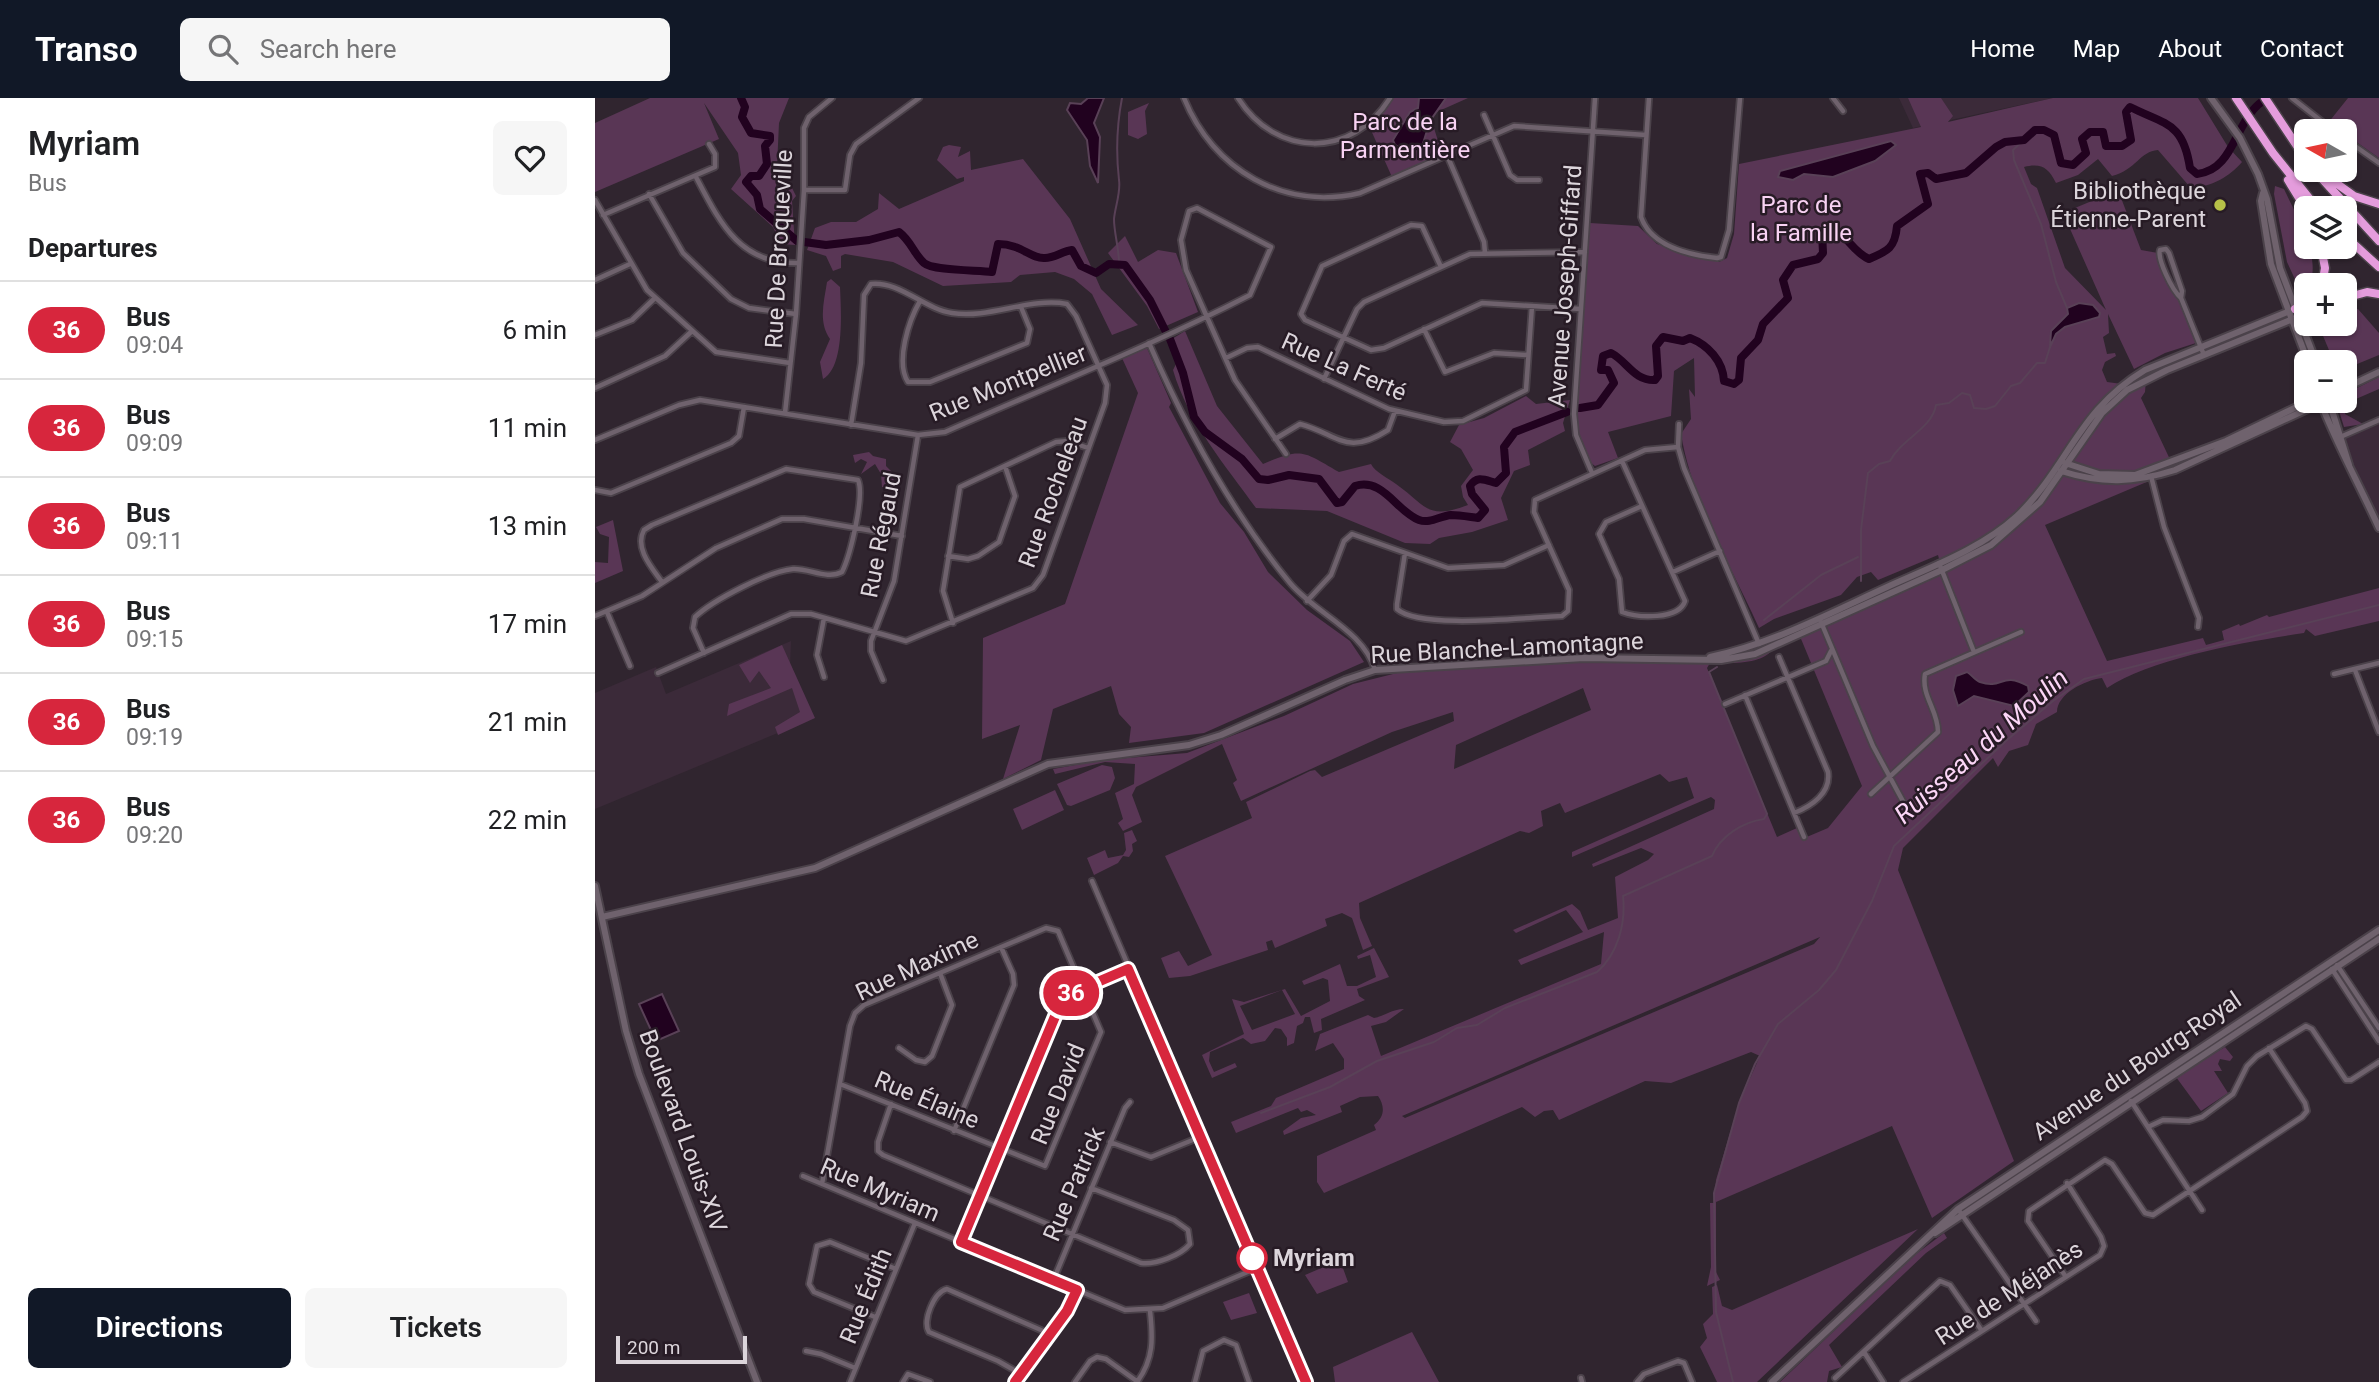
<!DOCTYPE html>
<meta charset="utf-8">
<style>
body{margin:0;font-family:Roboto,sans-serif;background:#f6f6f6;color:#202124;height:100vh;display:flex;flex-direction:column;font-size:26px;white-space:nowrap}
*{box-sizing:border-box;margin:0}
p{font-size:23px;color:#757577}
.icon{flex:none;width:38px;height:38px;fill:none;stroke:currentColor;stroke-width:2;stroke-linecap:round;stroke-linejoin:round}
.map{position:relative;flex:1;overflow:hidden}
.panel{display:flex;flex-direction:column;background:#fff;width:595px}
.panel>*{flex:none}
.badge{padding:0 14px;border-radius:23px;font-size:24px;line-height:46px}
.needle{width:46px;rotate:279deg}
.tools{position:absolute;left:1699px;top:21px;display:grid;gap:14px}
.tools a{display:grid;place-items:center;width:63px;height:63px;border-radius:10px;background:#fff;box-shadow:0 2px 5px #0004;font-size:35px}
.scale{position:absolute;left:21px;bottom:18px;width:131px;box-sizing:border-box;padding-left:7px;border:4px solid #dcd5db;border-top:0;font-size:19px;line-height:24px;white-space:nowrap;color:#dcd5db;-webkit-text-stroke:5px #271b25;paint-order:stroke}
.map>.badge{position:absolute;translate:-50% -50%;box-shadow:0 0 0 4px #fff}
h2{padding:0 28px;font-size:26px;line-height:63px}
.round{display:grid;place-items:center;flex:none;width:74px;height:74px;border-radius:10px;background:#f6f6f6}
.overview{display:flex;align-items:center;justify-content:space-between;height:119px;padding:0 28px}
h1{font-size:33px;font-weight:600;line-height:52px}
.button{display:flex;gap:14px;margin-top:auto;padding:14px 28px}
.button a{flex:1;height:80px;border-radius:10px;background:#111827;color:#fff;font-size:28px;font-weight:600;line-height:80px;text-align:center}
.button a+a{background:#f6f6f6;color:#202124}
ul{padding:0;list-style:none}
li{display:flex;align-items:center;gap:21px;height:98px;padding:0 28px;border-top:2px solid #e0e0e0}
li div{flex:1}
li b{display:block;font-size:26px}
li em{font-style:normal}
li .badge{min-width:77px;font-weight:700;text-align:center}
header{display:flex;align-items:center;gap:42px;box-sizing:border-box;height:98px;padding:0 35px;background:#111827;color:#fff}
header strong{font-size:33px}
nav{display:flex;gap:38px;margin-inline-start:auto;font-size:24px}
.search{width:490px;height:63px;background:#f6f6f6;display:flex;align-items:center;gap:18px;box-sizing:border-box;padding:0 24px;border-radius:10px;color:#757577;font-size:26px}
main{display:flex;flex:1;min-height:0}
.map>svg:first-child{display:block}
.built{fill:#3b2a39}
.green{fill:#593655;fill-rule:evenodd}
.water{fill:#21021f;stroke:#594157;stroke-width:2}
.lines{fill:none;stroke-linecap:round;stroke-linejoin:round}
.stream{stroke:#594157;stroke-width:2}
.river{stroke:#21021f;stroke-width:8}
.street-casing{stroke:#4b424a;stroke-width:8}
.secondary-casing{stroke:#4b424a;stroke-width:10}
.highway-casing{stroke:#4b424a;stroke-width:11}
.street{stroke:#6f626d;stroke-width:4.5}
.secondary{stroke:#6f626d;stroke-width:6}
.highway{stroke:#e49cdc;stroke-width:8}
.line-casing{stroke:#fff;stroke-width:16}
.line{stroke:#d7263d;stroke-width:10}
.poi-dot{fill:#b7c148;stroke:#271b25;stroke-width:2.5}
.stop-dot{fill:#fff;stroke:#d7263d;stroke-width:3.5}
.labels{text-anchor:middle;dominant-baseline:central;stroke-width:5;stroke-linejoin:round;paint-order:stroke}
.park-label{font-size:24px;fill:#f8d2f3;stroke:#271b25}
.poi-label{font-size:24px;fill:#dcd5db;stroke:#271b25;text-anchor:end}
.street-label{font-size:24px;fill:#dcd5db;stroke:#271b25}
.stop-label{font-size:24px;font-weight:bold;fill:#dcd5db;stroke:#271b25;text-anchor:start}
.water-label{font-size:26px;font-style:italic;fill:#fcd6f7;stroke:#271b25}
</style>
<header>
<strong>Transo</strong>
<div class="search"><svg class="icon" aria-label="search" viewBox="0 0 24 24"><circle cx="10" cy="10" r="6"/><path d="M15 15l6 6"/></svg>Search here</div>
<nav><a>Home</a><a>Map</a><a>About</a><a>Contact</a></nav>
</header>
<main>
<section class="panel">
<div class="overview"><div><h1>Myriam</h1><p>Bus</p></div><a class="round"><svg class="icon" aria-label="heart" viewBox="0 0 24 24"><path d="M12 20l-8-8c-3-5 5-10 8-4 3-6 11-1 8 4z"/></svg></a></div>
<h2>Departures</h2>
<ul>
<li><span class="badge" style="background:#d7263d;color:#fff">36</span><div><b>Bus</b><p>09:04</p></div><em>6 min</em></li>
<li><span class="badge" style="background:#d7263d;color:#fff">36</span><div><b>Bus</b><p>09:09</p></div><em>11 min</em></li>
<li><span class="badge" style="background:#d7263d;color:#fff">36</span><div><b>Bus</b><p>09:11</p></div><em>13 min</em></li>
<li><span class="badge" style="background:#d7263d;color:#fff">36</span><div><b>Bus</b><p>09:15</p></div><em>17 min</em></li>
<li><span class="badge" style="background:#d7263d;color:#fff">36</span><div><b>Bus</b><p>09:19</p></div><em>21 min</em></li>
<li><span class="badge" style="background:#d7263d;color:#fff">36</span><div><b>Bus</b><p>09:20</p></div><em>22 min</em></li>
</ul>
<div class="button"><a>Directions</a><a>Tickets</a></div>
</section>
<div class="map">
<svg width="1784" height="1284" viewBox="0 0 1784 1284">
<rect width="100%" height="100%" fill="#30252f"/>
<path class="built" d="M1304,0H1458L1318,30Z
M1784,322V430L1744,339Z
M196,543L195,569L219,620L0,711V595L61,569L71,596Z"/>
<path class="green" d="M55,0H194L184,25L181,90H197L201,98L197,103L200,147L186,146L178,129L136,91L146,77L143,55L109,5L124,41L0,94V25Z
M799,0H873L835,17L847,56L797,79L775,30Z
M1313,0H1346L1358,18L1353,24L1458,0H1603L1633,49L1647,64C1634,79 1615,90 1595,89L1563,52C1545,53 1541,72 1517,78L1503,61L1483,77L1461,85C1453,69 1446,65 1429,69L1436,86L1442,90L1470,170L1511,212L1468,115L1523,92L1546,152L1563,155L1604,244L1570,255L1539,271L1513,216L1514,235L1508,239L1512,256L1520,255L1521,258L1510,264L1507,272L1512,284L1527,286L1473,351L1480,354C1501,324 1520,300 1551,281L1550,294L1546,300L1580,372L1450,427L1512,563L1608,540L1611,547L1629,542L1627,533L1644,526L1645,528L1672,517L1674,519L1784,490V523L1720,538L1711,531L1709,535C1654,543 1557,560 1512,590L1507,580C1490,582 1462,596 1462,614L1441,626L1433,647L1414,653L1403,669L1398,660L1308,750L1303,772L1419,1063L1337,1120L1297,1028L1121,1104V1174L1125,1182L1112,1188L1116,1169L1115,1105H1119L1121,1082L1144,1005L1165,958L1156,954L1076,985L1050,983L964,1022L958,1012L949,1013L940,1019L927,1009L729,1095L722,1084V1058L781,1032L779,1027C790,1019 790,1008 783,998L765,999L745,1008L747,1014L689,1037L688,1033L706,1020L721,1017L712,1012L706,1014L703,1010L641,1035L636,1024L676,1008L681,1000L749,971V961L738,945L720,953L725,936L773,917L779,920C790,918 797,911 809,911L791,924L776,928L786,958L1006,866L1009,834L926,867L923,862L988,834L971,812L921,835L918,832L977,806L985,813L993,832L1023,820L1020,779L1053,762L1059,756L1046,750L998,769L997,766L1119,711L1120,702L1116,699L977,759V754L1099,700L1092,679L1074,684L1065,676L970,715L965,705L946,713L948,728L934,735L925,733L764,805L765,820L777,848L768,852L757,820L747,815L730,821L732,828L680,850L677,842L671,844L673,852L595,878L574,880L566,860L584,853L593,868L617,857L570,758L657,720L651,704L715,673L720,672L727,679L859,623L858,614L797,634L646,703L638,685L642,682L627,646L541,689L537,697L547,724L528,733L523,725L528,721L520,695L539,686L540,666L510,664L460,676L458,671L508,662L592,655L689,618L758,586L810,573L989,562L1128,564L1145,563L1177,552C1166,567 1135,565 1115,565L1112,570L1182,739L1202,730L1207,741L1233,730L1267,688L1204,536L1347,472L1343,457L1283,482L1276,474L1262,479L1246,497L1179,521L1164,530C1136,468 1097,403 1086,336L1096,321L1094,291L1100,299L1099,260L1079,273L1076,318L1013,334L1023,360L1000,368C987,358 982,331 982,315L995,125L1043,128L1062,146L1124,164L1132,160L1139,136L1144,66L1326,29ZM988,590L996,612L859,671L861,647ZM1225,839L1219,846L810,1020L807,1018Z
M1753,0H1784V60L1750,36V33L1733,25Z
M554,5L550,13L552,36L543,41L533,37V14Z
M354,47L366,49L363,59L375,53L376,72L428,61L475,121L506,191L543,227L517,237L497,196L479,181L460,174L425,177L416,184L348,188L298,164L250,156L246,158V170L238,173L231,158L212,152L220,130L236,124H261L283,111L284,95L304,111L369,83V79L362,81L342,62L348,49Z
M1680,88L1689,91C1701,117 1731,168 1711,190H1704L1692,164L1679,96Z
M530,138L543,164L563,152L581,155L603,214L564,231L552,208L513,155Z
M236,181L245,189C246,212 250,269 228,281L225,264L235,241C223,224 229,204 232,184Z
M1763,211L1784,235V257L1750,271V264H1739L1723,226H1750V215Z
M590,233L622,308L668,366C707,349 708,353 744,374L776,366C780,374 793,380 801,386C831,407 831,423 873,407L868,399L866,388L878,372L866,351L855,344L864,327L889,320L931,298L941,306L975,302L968,325L970,333L933,352L935,367L919,373L906,400L913,422L877,434L844,440L835,446L810,445L732,413L661,410C630,367 593,324 578,272L583,262L577,241Z
M552,250L576,305L574,309L625,405L649,434L673,474L712,512L755,543L769,564L609,635L534,645L536,629L524,616L516,588L458,611L446,662L408,681L425,627L387,641L388,540L470,506L543,295L527,260Z
M1784,279V291L1754,304L1750,316L1768,326L1749,329L1741,303H1750V296Z
M274,354L278,358L291,361V368L300,377L296,390L287,389L286,376L280,366L266,376L272,364L266,361L260,365L258,357Z
M18,422L28,473L0,485V464L13,465L14,439L5,436L1,429Z
M187,547L220,620L183,637L180,629L205,614L197,590L132,618L134,606L176,590L164,573L155,585L144,567Z
M507,667L517,669L520,680L515,692L476,708L472,707L462,686Z
M460,692L469,712L427,732L418,711Z
M537,732L542,743L537,746L538,753L534,759L528,758L523,765L499,777L492,760L510,752L513,760L528,757L531,752L529,735Z
M779,850L794,879L762,891L764,898L770,902L726,921L727,932L719,935L715,919H710L708,925L702,928L699,945L692,948V940L686,931L680,930L670,943L656,946L648,940L615,954L614,963L619,974L640,965L642,969L617,980L607,957L649,936L637,901L649,904L690,891L706,918L735,903L733,882L728,880L709,887L707,883L745,866L752,888H762L781,879L775,857L763,861L762,858ZM687,892L700,916L657,932L645,908Z
M1630,949L1638,959L1635,963L1625,961L1623,966L1627,973H1619L1633,995L1606,1013L1581,979Z
M1323,1131L1162,1284H1122L1105,1249L1112,1240L1108,1226L1118,1216L1117,1189L1122,1187L1127,1208L1137,1212Z
M1349,1135L1352,1140L1331,1155L1234,1247L1247,1269L1234,1273L1232,1284H1185L1317,1159Z
M745,1162L753,1184L722,1196L710,1177Z
M654,1195L662,1215L636,1222L628,1204Z
M817,1234L844,1284H740L738,1269Z"/>
<path class="water" d="M493,0H509L499,25L505,39L503,85L495,68L492,42L472,12L475,5L486,6Z
M824,0H851L835,23L826,52L815,55L800,47L798,42L815,14L823,10Z
M1296,43L1301,47L1280,63L1238,79L1209,76L1198,82L1183,79L1185,73Z
M1484,205L1498,207L1505,215L1504,219L1470,229L1461,236L1455,249L1456,233L1473,216L1472,210Z
M1372,574C1377,577 1380,582 1385,584C1408,592 1406,573 1433,588L1434,594L1419,608L1379,598L1363,608L1358,592L1361,578Z
M67,896L84,933L61,943L44,906Z"/>
<g class="lines">
<path class="stream" d="M1429,42L1418,52L1419,62L1446,126L1461,184L1472,210
M524,165C524,150 519,135 519,121C520,109 526,94 524,82C521,56 522,26 527,0
M1266,483V432L1273,375L1284,366L1295,363C1306,341 1337,331 1341,307L1354,305L1367,295L1375,297L1379,310L1391,311L1400,308L1416,288L1425,285L1442,265H1450L1455,249
M1169,522L1226,477L1263,459
M666,1015L735,989L782,963L839,944L862,930L882,927L910,910L1002,874C1023,856 1031,825 1028,798L1117,758C1125,738 1148,724 1169,721L1172,716L1114,574L1122,569
M1138,1284L1121,1214L1119,1095L1144,1005L1160,966L1183,926L1224,892L1241,872L1277,803L1299,748L1412,642L1458,603L1489,581L1784,507"/>
<path class="river" d="M146,0L150,9L147,19L156,35L175,38V42L170,48L172,66L164,78H156L151,84L162,97L165,111L202,143L231,147L274,142L304,134C316,143 319,156 329,165C338,173 384,172 397,174L403,146C427,146 435,161 450,160C459,160 468,153 477,152L486,168L501,175L514,166L530,167L555,202L570,232
M575,241L588,275L599,319L610,334L647,361L664,381L673,382L694,377L724,381L742,405L747,404L760,388C788,379 802,414 824,422C835,426 845,418 856,417C865,417 875,419 883,420L890,412L877,396L875,388C882,377 890,382 901,385L911,375L909,349L920,334L972,314
M985,310L1003,307L1019,285L1013,272H1006L1008,258L1016,255C1032,263 1039,283 1060,282L1063,278L1061,248L1068,239L1088,243L1095,240C1113,247 1128,263 1129,283L1139,286L1144,282L1146,260L1163,242L1168,226L1193,200L1188,182L1198,167L1223,161L1228,155L1227,134L1233,128C1252,135 1256,153 1274,161C1293,153 1300,150 1302,128L1333,106L1325,76L1333,75L1341,81L1371,75L1401,49L1410,44L1429,42L1440,32H1449L1459,37L1466,65L1478,67L1491,55L1487,41L1495,34H1508L1511,48H1527L1536,42L1531,14L1535,9C1571,27 1588,24 1595,70L1602,76C1642,72 1639,17 1673,0"/>
<defs>
<path id="street" d="M589,0C618,72 689,113 765,95L919,28L1051,37
M643,0C681,60 757,61 795,0
M1054,0L1046,119C1056,148 1094,157 1122,160L1126,159L1134,132L1145,0
M1238,0L1248,13
M1697,0L1739,33
M889,17L915,77L922,82H944
M1750,41L1784,65
M852,57L889,144L890,155
M101,79C125,125 145,167 204,165
M209,92H250L255,57L261,46L324,0
M54,96L88,155L136,201L154,210L201,216
M0,102L52,192L121,254L195,265
M8,117L120,69V56L114,46
M846,169L827,128L816,127L727,168L706,216L710,222L776,252L789,250L887,205L986,211
M0,182L35,166
M1586,200L1587,193L1574,155L1571,151L1565,152C1562,161 1577,192 1586,200L1609,257
M325,203C314,222 300,264 313,284H335L432,245L435,231L426,209
M829,231L850,274L899,255L933,257
M0,237L37,222L60,200
M554,245C591,330 636,413 695,485C721,516 768,532 780,572
M631,260L652,250L663,249L794,311L849,324L868,323L931,292L937,208
M729,281L762,211L769,204L875,156L990,154
M0,290L70,258L96,234
M190,315L201,216L209,92V30L214,19L237,0
M1084,326L1083,349L1089,370L1164,546
M1743,340L1784,322
M680,341L705,326C743,336 751,359 793,332L800,313
M0,342L84,307L105,302L323,337L350,334C452,289 556,248 655,197L676,149L602,110L594,113L586,142L591,172L640,282L691,356
M1027,363L1090,503C1084,522 1043,520 1027,514L1024,481L1004,436L1011,424L1047,408
M997,375L981,337L979,316L1000,0
M1556,378L1569,429L1604,520L1603,529
M0,392L16,395L136,345L144,338L149,309
M810,455L802,506V511C825,532 934,519 967,518L973,513L974,492L939,414L940,402L1050,352L1083,349
M353,458L373,461L383,458L404,444L420,398L410,368
M1344,465L1379,554
M1078,474L1125,453
M67,484C57,470 39,450 49,432L57,427L191,371L263,382C270,398 255,458 247,474C232,482 214,470 198,471C174,473 118,502 100,519L98,530L109,555
M712,503L736,477L749,443L757,436L853,470L909,467L954,447
M12,514L35,568
M0,518L47,498L121,450L187,421H209L307,438
M1226,524L1278,648L1310,707
M358,525L348,493L365,389L461,344L473,343L493,350
M1184,559L1233,674C1236,695 1217,708 1199,715
M1760,572L1784,634
M63,575L196,516H216L311,543L438,490L448,477L510,305L512,287L481,218L472,206C435,199 395,221 357,215C329,211 305,183 276,186L269,197L266,265L256,327
M1739,576L1784,565
M229,579L222,557L229,520
M288,582L276,553V543L299,483L323,337
M1150,597L1209,739
M1130,606L1231,563L1236,553
M1276,696L1343,634C1343,612 1326,598 1330,576L1426,534
M497,783L711,1284
M1742,867L1784,930
M1737,871L1784,943
M304,950L321,962L330,964L337,958L357,907L345,875
M1536,1003L1607,1112
M296,1006L283,1044V1053L288,1057L546,1165C561,1167 586,1157 595,1146L593,1132L579,1122L496,1090
M1553,1029L1568,1022L1594,1023L1607,1019L1638,996L1652,968L1662,958L1711,928L1717,931L1751,982H1756L1784,964
M359,1033L419,887L418,876L406,849
M515,1044L556,1059L605,1039
M208,1078L530,1212L568,1210L662,1170
M227,1086L255,928L260,915L269,907L451,830L463,833L506,934L450,1068L245,986
M1363,1111L1441,1223
M365,1144L466,904L477,895L533,871
M1471,1179L1433,1123L1434,1113L1510,1062L1517,1066L1550,1115L1558,1117L1707,1019L1712,1013L1710,1005L1674,950
M458,1183L530,1010L535,1004
M280,1219L219,1194L214,1186L222,1148L235,1144L301,1171
M211,1253L226,1256L260,1270
M1269,1254L1288,1284
M426,1276L403,1263L334,1234C327,1223 339,1194 352,1191L455,1236
M986,1280L987,1284
M1240,1280L1345,1183L1355,1187L1387,1233
M255,1284L320,1125
M308,1284L313,1276L335,1284
M420,1284L473,1213L482,1192
M480,1284L495,1263L502,1259L511,1261L543,1284
M542,1284C559,1261 558,1240 555,1213
M600,1284L608,1253L629,1242L641,1247L654,1284
M1042,1284L1049,1276L1083,1263L1089,1265L1097,1284
M1308,1284L1505,1157L1509,1148L1506,1139L1472,1085"/>
<path id="secondary" d="M1616,0L1645,40L1663,76L1672,101L1685,170L1721,264
M1668,95L1666,103L1676,166L1713,264
M1750,290L1784,274
M1725,303C1742,347 1764,386 1784,430
M1734,303L1754,367
M1470,365L1504,376L1540,377L1631,343L1714,303L1719,304
M1466,373C1507,386 1539,385 1580,372L1717,309L1722,303
M1115,559C1177,546 1235,515 1292,489C1336,469 1386,451 1422,418C1474,368 1482,313 1550,272L1700,211
M0,788L31,933L44,976L162,1284
M7,819L220,770L453,666L594,647L626,637L750,582L780,572L989,560L1126,562L1160,556L1347,472L1396,447L1445,404L1507,315L1532,292L1572,272L1703,219
M1340,1135L1784,841
M1177,1284L1363,1111L1784,832"/>
<path id="highway" d="M1641,0L1678,55L1722,110
M1670,0L1712,63
M1719,72L1784,143
M1723,72L1759,98L1784,106
M1693,82L1712,113
M1750,138L1784,169
M1726,149L1730,170L1727,187
M1750,200L1772,194L1784,196
M1700,211L1712,206
M1703,219L1712,216"/>
</defs>
<use href="#street" class="street-casing"/>
<use href="#secondary" class="secondary-casing"/>
<use href="#highway" class="highway-casing"/>
<use href="#street" class="street"/>
<use href="#secondary" class="secondary"/>
<use href="#highway" class="highway"/>
</g>
<g class="lines">
<defs>
<path id="line" d="M420,1284L472,1213L482,1192L366,1144L466,904L477,895L533,871L711,1284"/>
</defs>
<use href="#line" class="line-casing"/>
<use href="#line" class="line"/>
</g>
<circle class="poi-dot" cx="1625" cy="107" r="7"/>
<circle class="stop-dot" cx="657" cy="1160" r="14"/>
<g class="labels">
<g class="park-label">
<text x="810" y="24">Parc de la<tspan x="810" dy="28">Parmentière</tspan></text>
<text x="1206" y="107">Parc de<tspan x="1206" dy="28">la Famille</tspan></text>
</g>
<g class="poi-label">
<text x="1611" y="93">Bibliothèque<tspan x="1611" dy="28">Étienne-Parent</tspan></text>
</g>
<g class="street-label">
<text transform="translate(184 151) rotate(-87)">Rue De Broqueville</text>
<text transform="translate(970 188) rotate(-86)">Avenue Joseph-Giffard</text>
<text transform="translate(749 269) rotate(24)">Rue La Ferté</text>
<text transform="translate(413 285) rotate(-22)">Rue Montpellier</text>
<text transform="translate(458 394) rotate(-70)">Rue Rocheleau</text>
<text transform="translate(286 437) rotate(-79)">Rue Régaud</text>
<text transform="translate(912 550) rotate(-3)">Rue Blanche-Lamontagne</text>
<text transform="translate(322 868) rotate(-25)">Rue Maxime</text>
<text transform="translate(1542 968) rotate(-34)">Avenue du Bourg-Royal</text>
<text transform="translate(463 996) rotate(-68)">Rue David</text>
<text transform="translate(332 1002) rotate(23)">Rue Élaine</text>
<text transform="translate(88 1033) rotate(70)">Boulevard Louis-XIV</text>
<text transform="translate(479 1086) rotate(-67)">Rue Patrick</text>
<text transform="translate(285 1092) rotate(23)">Rue Myriam</text>
<text transform="translate(1414 1195) rotate(-33)">Rue de Méjanès</text>
<text transform="translate(271 1198) rotate(-68)">Rue Édith</text>
</g>
<g class="stop-label">
<text x="678" y="1160">Myriam</text>
</g>
<g class="water-label">
<text transform="translate(1386 648) rotate(-41)">Ruisseau du Moulin</text>
</g>
</g>
</svg>
<div class="tools">
<a><svg class="needle" viewBox="-14 -14 28 28"><path d="M0-13l5 13h-10z" fill="#e53935"/><path d="M0 13l5-13h-10z" fill="#757577"/></svg></a>
<a><svg class="icon" aria-label="layers" viewBox="0 0 24 24"><path d="M12 4l9 5-9 5-9-5zM3 14l9 5 9-5"/></svg></a>
<a>+</a>
<a>−</a>
</div>
<div class="scale">200 m</div>
<b class="badge" style="left:476px;top:895px;background:#d7263d;color:#fff">36</b>
</div>
</main>
